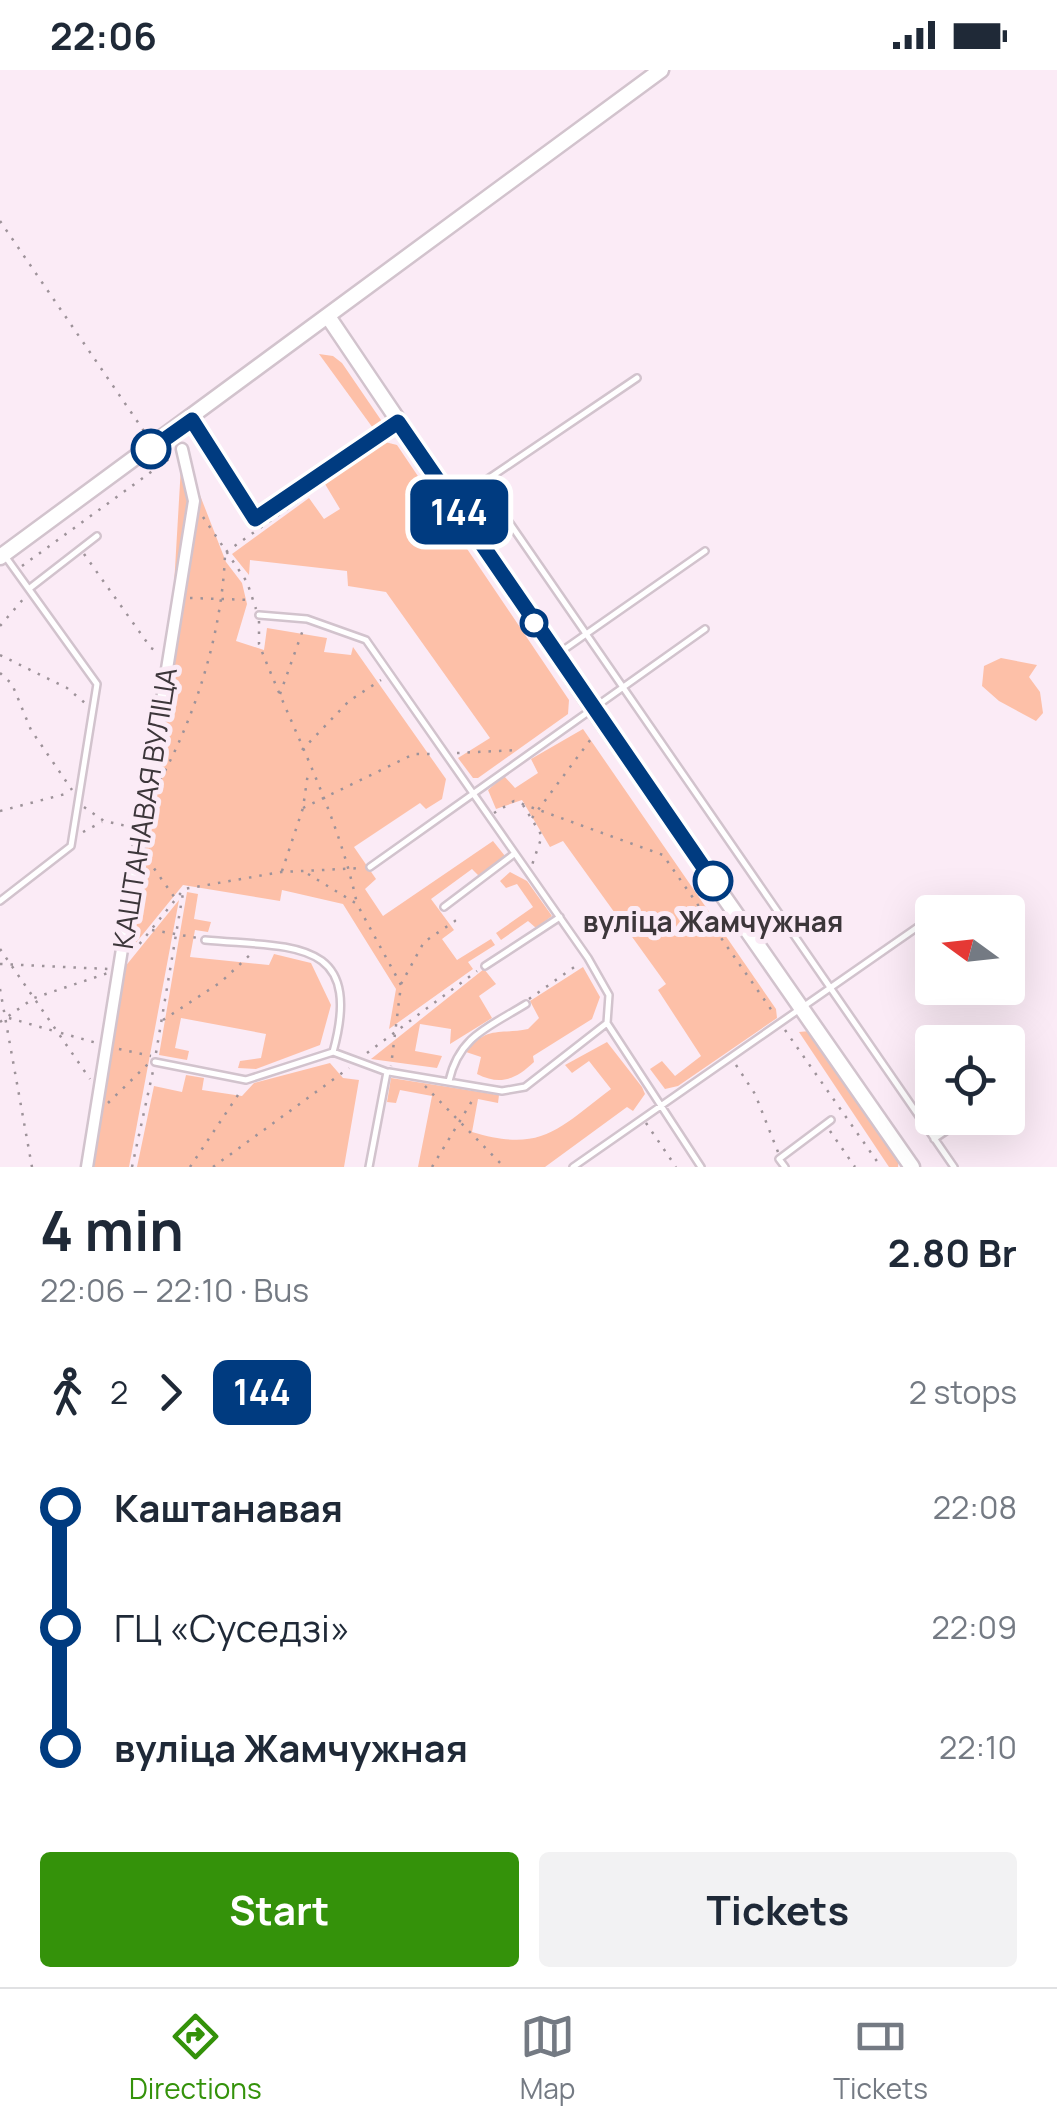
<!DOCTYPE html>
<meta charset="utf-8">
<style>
body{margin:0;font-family:Manrope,sans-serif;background:#f2f2f3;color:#1f2937;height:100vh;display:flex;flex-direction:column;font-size:38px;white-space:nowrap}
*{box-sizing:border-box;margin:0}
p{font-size:32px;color:#747a83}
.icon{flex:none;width:55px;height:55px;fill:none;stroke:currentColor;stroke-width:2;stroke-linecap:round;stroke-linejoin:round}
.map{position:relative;height:1097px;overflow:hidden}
.sheet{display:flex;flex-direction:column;background:#fff;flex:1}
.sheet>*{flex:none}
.badge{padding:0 20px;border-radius:15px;font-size:35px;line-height:65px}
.needle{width:65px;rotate:285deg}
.buttons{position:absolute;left:915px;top:825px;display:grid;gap:20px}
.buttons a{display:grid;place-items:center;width:110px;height:110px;border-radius:10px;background:#fff;box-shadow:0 10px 40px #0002;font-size:50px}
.map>.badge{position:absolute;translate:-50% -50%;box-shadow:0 0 0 5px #fff}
.legs{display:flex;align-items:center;gap:15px;height:110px;padding:0 40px;font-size:32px}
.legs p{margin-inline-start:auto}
.headline{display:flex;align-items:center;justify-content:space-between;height:170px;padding:0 40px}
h1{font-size:55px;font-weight:700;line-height:75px}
.button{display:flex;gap:20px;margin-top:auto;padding:20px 40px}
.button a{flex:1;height:115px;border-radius:10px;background:#34920a;color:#fff;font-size:40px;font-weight:700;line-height:115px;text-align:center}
.button a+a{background:#f2f2f3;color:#1f2937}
ul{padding:0 40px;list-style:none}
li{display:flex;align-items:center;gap:35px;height:120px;font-size:38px}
li i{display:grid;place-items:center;width:15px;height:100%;margin:0 12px;background:currentColor}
li i::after{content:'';width:25px;height:25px;margin:-12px;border:8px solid;border-radius:50%;background:#fff}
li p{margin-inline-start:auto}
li:first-child i{background:linear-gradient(#0000 50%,currentColor 0)}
li:last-child i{background:linear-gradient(currentColor 50%,#0000 0)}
.status{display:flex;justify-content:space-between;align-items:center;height:70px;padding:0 50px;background:#fff;direction:ltr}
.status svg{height:28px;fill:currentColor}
.tabs{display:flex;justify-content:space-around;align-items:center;height:140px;border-top:2px solid #e0e1e3;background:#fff;font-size:28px;color:#747a83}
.tabs a{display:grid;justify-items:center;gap:5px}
.tabs .active{color:#34920a}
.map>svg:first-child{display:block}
.green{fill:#fdc0a8}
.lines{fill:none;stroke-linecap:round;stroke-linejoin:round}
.lane-casing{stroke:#d2c3cd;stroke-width:10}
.street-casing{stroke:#d2c3cd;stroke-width:15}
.secondary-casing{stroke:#d2c3cd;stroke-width:19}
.path{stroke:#9d9299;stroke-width:2.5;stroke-dasharray:2.5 8;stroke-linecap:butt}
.lane{stroke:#fff;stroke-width:5}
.street{stroke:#fff;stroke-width:10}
.secondary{stroke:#fff;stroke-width:14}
.line-1-casing{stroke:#fff;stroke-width:22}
.line-1{stroke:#003b80;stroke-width:15}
.stop-1-dot{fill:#fff;stroke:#003b80;stroke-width:5}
.labels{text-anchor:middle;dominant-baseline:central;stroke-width:10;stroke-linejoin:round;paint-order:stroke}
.street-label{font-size:28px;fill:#3c363a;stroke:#fbebf6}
.stop-label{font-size:28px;font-weight:bold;fill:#3c363a;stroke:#fbebf6}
</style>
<div class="status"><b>22:06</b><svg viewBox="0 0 49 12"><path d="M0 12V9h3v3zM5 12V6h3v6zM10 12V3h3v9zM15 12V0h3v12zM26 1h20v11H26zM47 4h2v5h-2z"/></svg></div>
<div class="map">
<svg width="1057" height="1097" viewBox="0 0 1057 1097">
<rect width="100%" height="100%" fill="#fbebf6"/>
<path class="green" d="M319,284L333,286L342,293L383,353L378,365Z
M385,372L397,375L569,630L568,644L478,708H473L458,688L490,668L386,522L348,516L347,501L250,490L249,505L232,484L309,428L324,449L340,439L325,414Z
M182,379L226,492L242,513L247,534L236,571L264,580L267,558L327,568L324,582L351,585L353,577L446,709L442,729L426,739L420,733L354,777L376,809L365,819L383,846L493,771L505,786L479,806L472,799L431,829L454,860L442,869L457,890L491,869L495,875L468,892L473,899L389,959L396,919L343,834L282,820L280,831L183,815L126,885L169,601Z
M1001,588L1037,595L1029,607L1040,622L1043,643L1036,651L999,631L982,616L984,596Z
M583,659L776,939L777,948L678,1016L665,1019L650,999L662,991L675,1006L701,986L658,920L666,914L563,771L550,777L522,730L496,739L488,720L504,706L515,718L538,703L531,689Z
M510,802L527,811L552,846L536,858L528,851L501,870L496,863L533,837L517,814L506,818L500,811Z
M187,822L198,824L194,849L211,852L208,862L195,860L190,887L269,895L274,884L311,893L331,935L320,975L256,999L238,998L240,991L261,988L266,964L181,948L175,978L189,981L187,990L159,985Z
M179,830L129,1097H94L124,898Z
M583,897L600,927L592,949L533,986L534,992C516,1009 501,1016 477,1004L481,987L466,982C487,955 500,965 528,959L539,948L530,931Z
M484,899L496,914L479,926L492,948L450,974L451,959L420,954L415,981L442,986L437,998L371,989Z
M810,961L899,1087L898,1097H889L799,962Z
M607,972L642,1017L645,1024L633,1041L627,1037L545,1097H418L432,1026L400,1020L396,1033L387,1032L391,1008L499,1025L498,1033L478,1029L472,1062C542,1083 558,1059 611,1019L589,991L572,1003L565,995Z
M330,993L343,1008L359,1010L344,1097H137L154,1016L182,1022L186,1005L204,1008L202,1020L242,1026L254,1013Z"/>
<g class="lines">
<defs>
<path id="lane" d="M637,308L482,413L954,1097
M191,350L255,449L395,353
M30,518L97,466
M259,545L307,549L366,570L588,888L609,925L607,953L701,1097
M559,583L705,481
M370,797L705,559
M0,831L71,776L97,614L5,486
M444,837L514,784
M939,842L942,841
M205,870C290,878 365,866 333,982L387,1002L369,1097
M485,896L560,847
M155,992L246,1010L333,982
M389,1002L502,1021L525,1017L607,953
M449,1011C459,966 489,957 526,934
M1008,1018L1009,1017
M934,1069L965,1048
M573,1097L932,847
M785,1097L779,1089L831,1050"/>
<path id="street" d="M87,1097L194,431L182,379"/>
<path id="secondary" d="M329,248L591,636L912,1097
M0,487L661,0"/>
</defs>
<use href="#lane" class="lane-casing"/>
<use href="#street" class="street-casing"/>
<use href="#secondary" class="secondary-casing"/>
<path class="path" d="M0,151L146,364
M203,447L247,512L256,539
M226,482L321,415
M84,484L151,578L157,581
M22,496L173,386
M190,528L252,530
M259,551V574C292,659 338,743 357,834
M0,556L25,527
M0,585L67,618L85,633
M0,603L12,614L31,660L72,720
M280,624L304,557
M302,680L349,631L381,610
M457,683L518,680
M160,710C197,643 222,561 225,485
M523,735L542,766L532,795
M84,737L104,751L131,757
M303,738L414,684H434
M0,741L69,723
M494,743L514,731L663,785L775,945
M532,748L594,665
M83,762L102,752
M148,790L175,828
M282,801L303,738L308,703
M308,804L357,834L401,915L391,996
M152,860L198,868
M0,879L90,1009
M133,882L184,819L281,802L363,798
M0,894L108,899
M401,914L424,872L455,851L450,846
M0,919L32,1097
M529,929L580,893
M9,948L54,961
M163,950L221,912L252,883
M0,952L34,928L108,903
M785,960L881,1097
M61,963L97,973
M119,979L151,986
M156,983L183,823
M367,983L477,901
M736,995L755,1024L778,1082
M425,1016L504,1097
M108,1033L149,993
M646,1053L676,1097
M830,1061L855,1097
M132,1097L153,1001
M190,1097L242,1019
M213,1097L349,998
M432,1097L475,1026"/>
<use href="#lane" class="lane"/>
<use href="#street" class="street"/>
<use href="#secondary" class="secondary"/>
</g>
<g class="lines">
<defs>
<path id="line-1" d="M151,379L192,350L255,449L398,352L713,811"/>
</defs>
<use href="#line-1" class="line-1-casing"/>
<use href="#line-1" class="line-1"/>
</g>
<g class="stop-1-dot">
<circle cx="151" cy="379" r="18"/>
<circle cx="534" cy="553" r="12"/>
<circle cx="713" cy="811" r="18"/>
</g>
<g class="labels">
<g class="street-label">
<text transform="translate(144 738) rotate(-81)">КАШТАНАВАЯ ВУЛІЦА</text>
</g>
<g class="stop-label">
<text x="713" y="851">вуліца Жамчужная</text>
</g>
</g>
</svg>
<div class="buttons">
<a><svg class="needle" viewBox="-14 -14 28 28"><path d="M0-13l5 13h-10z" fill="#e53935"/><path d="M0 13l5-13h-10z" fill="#747a83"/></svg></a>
<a><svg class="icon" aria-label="locate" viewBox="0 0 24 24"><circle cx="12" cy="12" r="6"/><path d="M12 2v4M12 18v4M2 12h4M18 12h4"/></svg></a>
</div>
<b class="badge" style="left:459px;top:442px;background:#003b80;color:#fff">144</b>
</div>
<section class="sheet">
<div class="headline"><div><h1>4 min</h1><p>22:06 – 22:10 · Bus</p></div><b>2.80 Br</b></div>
<div class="legs"><svg class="icon" aria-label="walk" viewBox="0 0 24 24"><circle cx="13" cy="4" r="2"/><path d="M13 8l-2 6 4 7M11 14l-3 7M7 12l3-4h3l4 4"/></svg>2<svg class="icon" aria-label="forward" viewBox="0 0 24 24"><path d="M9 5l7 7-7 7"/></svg><b class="badge" style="background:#003b80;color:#fff">144</b><p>2 stops</p></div>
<ul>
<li><i style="color:#003b80"></i><b>Каштанавая</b><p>22:08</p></li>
<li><i style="color:#003b80"></i><span>ГЦ «Суседзі»</span><p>22:09</p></li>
<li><i style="color:#003b80"></i><b>вуліца Жамчужная</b><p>22:10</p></li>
</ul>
<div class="button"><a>Start</a><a>Tickets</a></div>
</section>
<nav class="tabs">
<a class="active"><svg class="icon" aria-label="directions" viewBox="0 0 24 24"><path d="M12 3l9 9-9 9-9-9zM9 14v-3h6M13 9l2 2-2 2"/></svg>Directions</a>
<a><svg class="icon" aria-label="map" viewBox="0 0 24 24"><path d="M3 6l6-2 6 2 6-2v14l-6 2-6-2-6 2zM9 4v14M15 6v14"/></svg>Map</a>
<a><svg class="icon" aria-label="tickets" viewBox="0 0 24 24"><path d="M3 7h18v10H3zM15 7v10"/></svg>Tickets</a>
</nav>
